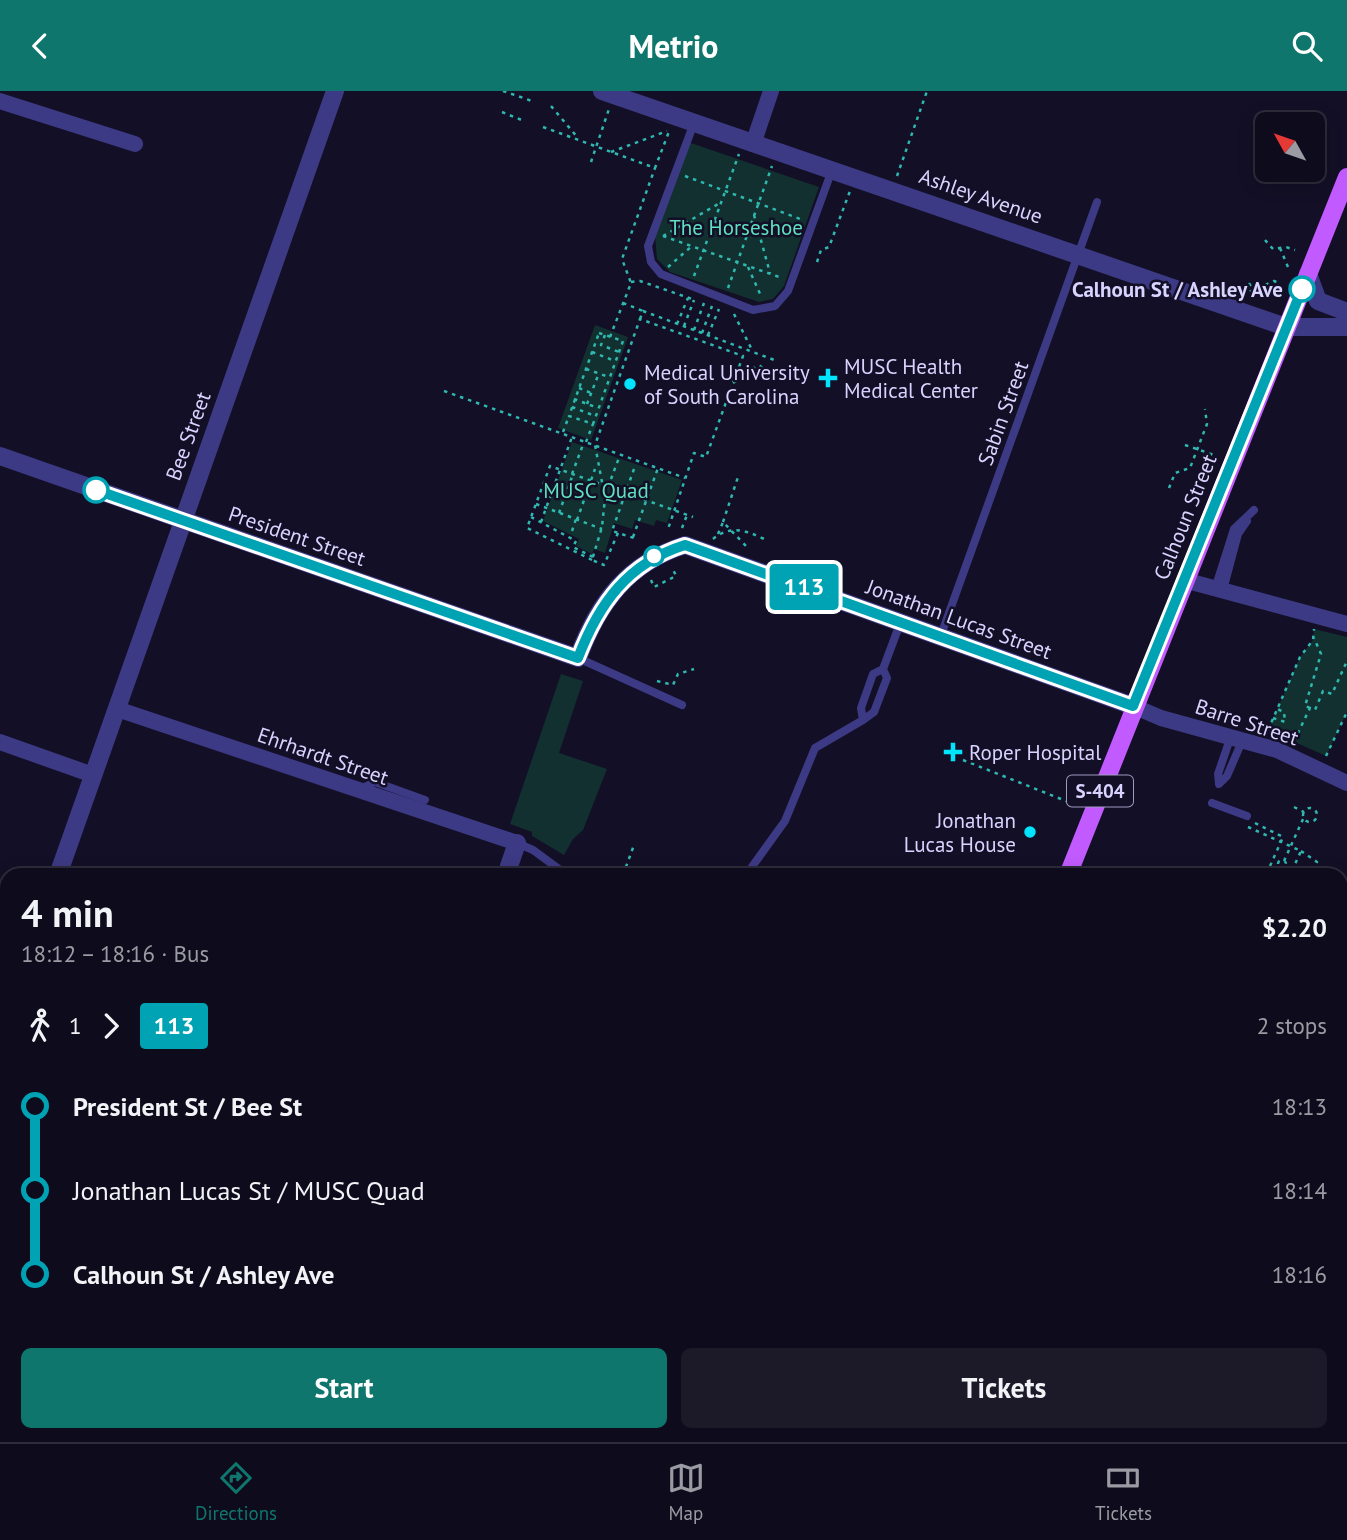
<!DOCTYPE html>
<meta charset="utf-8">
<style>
body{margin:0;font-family:"PT Sans",sans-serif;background:#1c1929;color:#f1f3f6;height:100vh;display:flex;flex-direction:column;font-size:26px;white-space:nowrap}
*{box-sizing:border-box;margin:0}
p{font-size:23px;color:#9b9ba3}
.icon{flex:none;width:38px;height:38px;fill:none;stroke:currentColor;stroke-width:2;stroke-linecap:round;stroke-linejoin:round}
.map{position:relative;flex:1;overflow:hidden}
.details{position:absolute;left:0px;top:777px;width:1348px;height:574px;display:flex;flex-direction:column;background:#0e0b1c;border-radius:21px 21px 0 0;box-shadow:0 4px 18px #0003,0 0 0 2px #2e2b3b}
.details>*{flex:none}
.badge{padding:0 14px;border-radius:5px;font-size:24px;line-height:46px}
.needle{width:46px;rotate:310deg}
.tools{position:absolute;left:1255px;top:21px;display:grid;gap:14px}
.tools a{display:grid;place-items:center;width:70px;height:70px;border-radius:10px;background:#0e0b1c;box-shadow:0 4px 18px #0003,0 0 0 2px #2e2b3b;font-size:35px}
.map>.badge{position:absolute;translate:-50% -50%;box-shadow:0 0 0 4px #fff}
.legs{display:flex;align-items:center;gap:10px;height:77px;padding:0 21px;font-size:23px}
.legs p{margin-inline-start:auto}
.overview{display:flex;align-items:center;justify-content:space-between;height:119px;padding:0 21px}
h1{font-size:38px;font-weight:700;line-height:52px}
.cta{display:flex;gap:14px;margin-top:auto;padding:14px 21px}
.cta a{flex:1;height:80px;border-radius:10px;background:#0f766e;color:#fff;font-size:28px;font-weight:700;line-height:80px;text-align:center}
.cta a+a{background:#1c1929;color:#f1f3f6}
ul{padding:0 21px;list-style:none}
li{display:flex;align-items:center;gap:24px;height:84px;font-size:26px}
li i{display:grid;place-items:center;width:10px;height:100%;margin:0 9px;background:currentColor}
li i::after{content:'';width:18px;height:18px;margin:-9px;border:5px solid;border-radius:50%;background:#0e0b1c}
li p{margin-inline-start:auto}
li:first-child i{background:linear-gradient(#0000 50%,currentColor 0)}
li:last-child i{background:linear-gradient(currentColor 50%,#0000 0)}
header{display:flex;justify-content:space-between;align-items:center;height:91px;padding:0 21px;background:#0f766e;color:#fff;font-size:32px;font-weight:700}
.menu{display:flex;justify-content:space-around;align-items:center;height:98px;border-top:2px solid #2e2b3b;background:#0e0b1c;font-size:19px;color:#9b9ba3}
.menu a{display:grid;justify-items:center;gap:4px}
.menu .selected{color:#0f766e}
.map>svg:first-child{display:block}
.green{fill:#12302f}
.water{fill:#0c2248}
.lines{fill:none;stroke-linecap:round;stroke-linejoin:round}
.path{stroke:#2fb8b0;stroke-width:2.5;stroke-dasharray:3.5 5;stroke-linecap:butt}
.service{stroke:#3d3a85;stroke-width:8}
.minor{stroke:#3d3a85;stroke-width:16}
.tertiary{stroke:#3d3a85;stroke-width:18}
.primary{stroke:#c25bff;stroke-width:18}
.motorway{stroke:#ff4fa3;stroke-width:21}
.line-1-casing{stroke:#fff;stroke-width:16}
.line-1{stroke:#00a3b4;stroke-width:10}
.stop-1-dot{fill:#fff;stroke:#00a3b4;stroke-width:3.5}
.poi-dot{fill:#00e5ff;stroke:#130f26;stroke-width:2.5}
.labels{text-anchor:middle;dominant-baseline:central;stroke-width:5;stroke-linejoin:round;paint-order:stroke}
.shield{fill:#130f26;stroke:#9e99be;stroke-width:2}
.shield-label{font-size:19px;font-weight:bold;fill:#d9d4ff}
.street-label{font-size:21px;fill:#d9d4ff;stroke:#130f26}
.park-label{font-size:21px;fill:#5fe0c0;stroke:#130f26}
.stop-label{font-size:21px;font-weight:bold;fill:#d9d4ff;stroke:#130f26;text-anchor:end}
.poi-label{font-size:21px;fill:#d9d4ff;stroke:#130f26;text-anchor:start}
</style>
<header><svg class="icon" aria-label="back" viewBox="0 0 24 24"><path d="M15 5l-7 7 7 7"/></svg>Metrio<svg class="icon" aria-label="search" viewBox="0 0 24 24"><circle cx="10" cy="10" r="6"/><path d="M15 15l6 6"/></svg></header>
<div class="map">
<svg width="1347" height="1351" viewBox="0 0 1347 1351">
<rect width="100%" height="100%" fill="#130f26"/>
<path class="green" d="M688,51L819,96L784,195L773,208L759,211L670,181L657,168L655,144Z
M595,234L628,246L591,349L558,337Z
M572,351L682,389L667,432L656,429L654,435L635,429L632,438L614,432L605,462L594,458L592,463L576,455L579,448L543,430Z
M1314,538L1347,546V621L1326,665L1268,639L1300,566L1313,549Z
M561,583L583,590L559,662L607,678L583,739L573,748L564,764L532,745V741L510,733Z
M1341,937L1347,940V1351H1151L1126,1344H1340Z"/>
<path class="water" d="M1341,966L1347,968V1338H1341Z"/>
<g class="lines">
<path class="path" d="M503,0L532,10
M551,15L578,47
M502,21L524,30
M543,36L655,77L670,38
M611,61L667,40
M591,71L609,18
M685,85L803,129
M897,85L927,0
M754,124L770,182
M714,130L723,134
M736,139L746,143
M663,145L782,187
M663,145L720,112
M1265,149L1273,158L1286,156L1295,159
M1280,157L1288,176
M817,171L821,159L829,156L850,100
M668,176L692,155
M748,176L761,205
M694,185L739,63
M631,191L640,190L695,209
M1249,192L1253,199
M728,197L772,75
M1242,204L1274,190L1281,193
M623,212L643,220
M734,223L753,261
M640,228L643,220L777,270
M677,233L688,207
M684,235L694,209
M694,239L704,212
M599,242L623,250L593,333L569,325Z
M702,242L712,215
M605,244L601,254L619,261
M708,244L719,218
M610,246L631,192L622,168L655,77
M592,261L615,270
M753.5 279a4.5 4.5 0 1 1 9 0a4.5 4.5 0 1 1-9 0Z
M586,278L609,286
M760,282L763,289
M733,292L754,280
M579,297L591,302
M444,300L685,387
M574,308L598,317
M587,313L599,282
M572,316L595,325
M563,341L569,325
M586,351L593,333
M1185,354L1214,364
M634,378L612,440L637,448
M572,383L584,351
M608,396L620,364
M1169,397L1175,382L1190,377L1207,333L1205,318
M536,413L602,438
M559,422L573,383
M531,426L576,450L573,456L593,466
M577,429L595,378
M541,431L572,346
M723,431L738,386
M682,437L687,424
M572,440L576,428
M618,442L604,474L592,469L602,436L605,407L595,354L640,228L743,265L706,366L694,362L668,438
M718,443L723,431L748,457
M633,446L658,377
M713,448C730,434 746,439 764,448
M592,469L527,437L550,375L693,426
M651,489L654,496L676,485L672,476
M657,590L673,594L678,583L694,578
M1310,617L1305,615L1321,563L1314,547
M1273,627L1285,631L1284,621L1277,618
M1268,639L1300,566L1313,549L1314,538
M1294,650L1310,617L1315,619L1323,600L1332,603L1347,570
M1326,665L1347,621
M963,669L1076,714
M1294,716L1304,721
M1303 724a7 7 0 1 1 14 0a7 7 0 1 1-14 0Z
M1255,732L1283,746L1266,784
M1248,736L1301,760L1290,784
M1301,760L1317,771L1311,784
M1278 773a4 4 0 1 1 8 0a4 4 0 1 1-8 0Z
M1284,770L1304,726
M623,784L634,754
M1278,784L1281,777"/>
<path class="service" d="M694,32L648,155L651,171L661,183L753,219L775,215L788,200L832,79
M1215,498L1234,438L1254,419
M1223,499L1238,443L1247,430
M941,544L1097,111
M578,567L682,614
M883,578L887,587L874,621L863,629L861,617L873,583L883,578L901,530
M1231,645L1218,683L1219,693L1227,685L1243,648
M360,698L375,691L425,709
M1212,712L1247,725
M517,752L533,759L567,784
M746,784L785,730L815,657L863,629
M0,1106L7,1108
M0,1242L7,1223
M395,1344L405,1351
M437,1344L441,1351
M770,1344L775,1351
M278,1351L280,1344"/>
<path class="minor" d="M0,10L135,53
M753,53L771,0
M1184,489L1347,533
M1133,615L1161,627L1277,659L1347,692
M117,618L517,752
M0,651L93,684
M1340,928L1347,932
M1109,1344L1130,1351"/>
<path class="tertiary" d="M602,0L1286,236H1347
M1308,183L1318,210L1347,221
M0,365L578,567C598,512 628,472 685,454L1133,615
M58,784L335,0
M506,784L517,752
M0,801L7,803
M0,949L7,929"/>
<path class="primary" d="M1068,784L1347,86
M876,1344L878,1351
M799,1351L803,1344"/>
<path class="motorway" d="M830,1351L833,1344"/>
</g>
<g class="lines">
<defs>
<path id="line-1" d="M96,399L578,567C599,512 628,472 685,454L1133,615L1302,198"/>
</defs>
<use href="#line-1" class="line-1-casing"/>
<use href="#line-1" class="line-1"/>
</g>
<g class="stop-1-dot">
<circle cx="1302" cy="198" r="12"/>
<circle cx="96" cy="399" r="12"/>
<circle cx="654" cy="465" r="9"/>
</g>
<g class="poi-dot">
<path d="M824.5 276.5h7v7h7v7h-7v7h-7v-7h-7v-7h7z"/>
<circle cx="630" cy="293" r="7"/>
<path d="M949.5 650.5h7v7h7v7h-7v7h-7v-7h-7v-7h7z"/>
<circle cx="1030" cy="741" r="7"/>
</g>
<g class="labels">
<rect class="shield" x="1067" y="684.5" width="66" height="31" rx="5"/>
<g class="shield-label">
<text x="1100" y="700">S-404</text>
</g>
<g class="street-label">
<text transform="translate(981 105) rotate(19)">Ashley Avenue</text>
<text transform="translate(1003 322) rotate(-70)">Sabin Street</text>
<text transform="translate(188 345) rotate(-70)">Bee Street</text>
<text transform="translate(1185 426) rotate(-68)">Calhoun Street</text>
<text transform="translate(297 445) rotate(19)">President Street</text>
<text transform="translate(959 528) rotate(20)">Jonathan Lucas Street</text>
<text transform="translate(1247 631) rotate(18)">Barre Street</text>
<text transform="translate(323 665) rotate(19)">Ehrhardt Street</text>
</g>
<g class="park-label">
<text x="736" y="136">The Horseshoe</text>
<text x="596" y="399">MUSC Quad</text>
</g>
<g class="stop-label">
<text x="1283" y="198">Calhoun St / Ashley Ave</text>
</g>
<g class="poi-label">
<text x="844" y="275">MUSC Health<tspan x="844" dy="24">Medical Center</tspan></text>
<text x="644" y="281">Medical University<tspan x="644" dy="24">of South Carolina</tspan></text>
<text x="969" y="661">Roper Hospital</text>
<text x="1016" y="729" text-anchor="end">Jonathan<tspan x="1016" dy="24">Lucas House</tspan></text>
</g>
</g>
</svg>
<div class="tools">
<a><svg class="needle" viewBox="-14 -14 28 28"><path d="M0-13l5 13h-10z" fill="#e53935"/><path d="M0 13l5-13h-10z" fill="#9b9ba3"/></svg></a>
</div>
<b class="badge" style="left:804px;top:496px;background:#00a3b4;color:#fff">113</b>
<section class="details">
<div class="overview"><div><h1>4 min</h1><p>18:12 – 18:16 · Bus</p></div><b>$2.20</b></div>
<div class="legs"><svg class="icon" aria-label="walk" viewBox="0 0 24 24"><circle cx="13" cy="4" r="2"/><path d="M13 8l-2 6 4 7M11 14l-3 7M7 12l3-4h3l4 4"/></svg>1<svg class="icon" aria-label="forward" viewBox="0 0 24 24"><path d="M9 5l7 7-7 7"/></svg><b class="badge" style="background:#00a3b4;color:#fff">113</b><p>2 stops</p></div>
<ul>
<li><i style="color:#00a3b4"></i><b>President St / Bee St</b><p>18:13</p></li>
<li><i style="color:#00a3b4"></i><span>Jonathan Lucas St / MUSC Quad</span><p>18:14</p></li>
<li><i style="color:#00a3b4"></i><b>Calhoun St / Ashley Ave</b><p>18:16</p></li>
</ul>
<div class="cta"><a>Start</a><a>Tickets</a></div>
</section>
</div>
<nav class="menu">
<a class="selected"><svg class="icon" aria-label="directions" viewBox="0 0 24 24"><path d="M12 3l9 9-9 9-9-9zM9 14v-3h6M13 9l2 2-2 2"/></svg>Directions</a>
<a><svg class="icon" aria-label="map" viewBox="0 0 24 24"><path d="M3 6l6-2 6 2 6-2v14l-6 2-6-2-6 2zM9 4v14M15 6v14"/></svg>Map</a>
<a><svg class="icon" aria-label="tickets" viewBox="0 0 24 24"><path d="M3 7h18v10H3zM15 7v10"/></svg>Tickets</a>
</nav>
